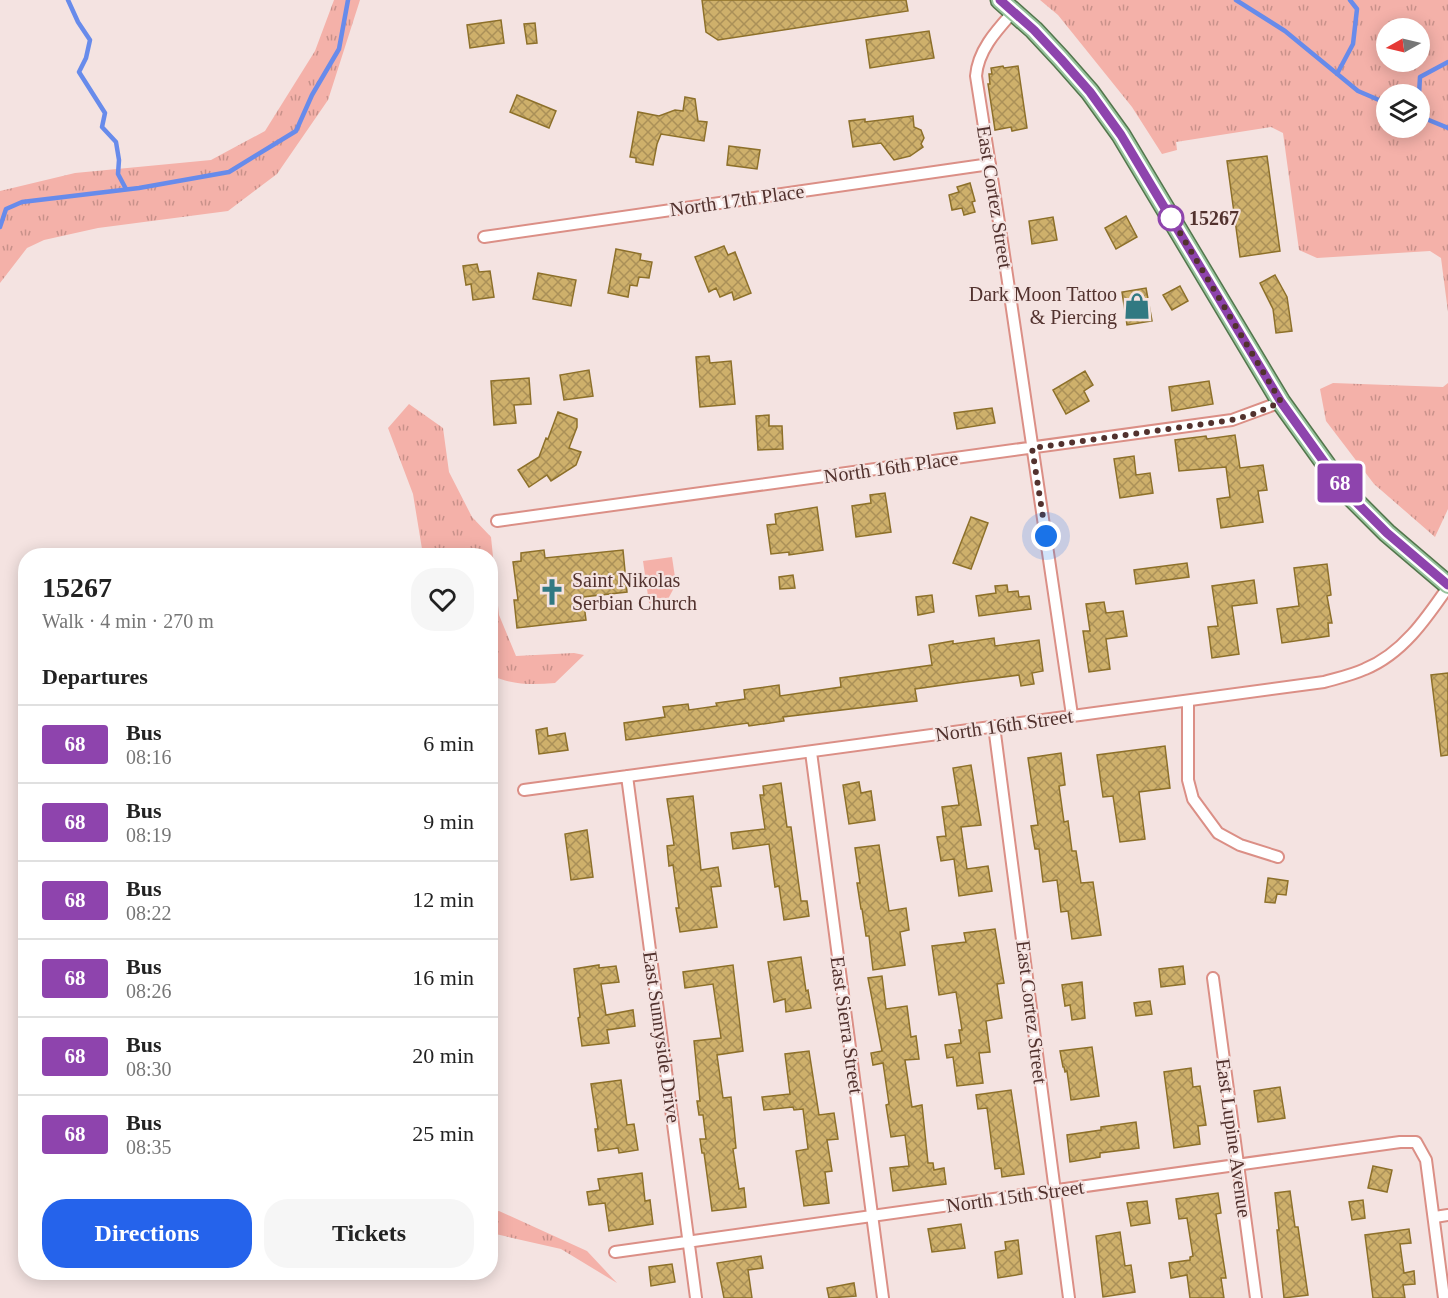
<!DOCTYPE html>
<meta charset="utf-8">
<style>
body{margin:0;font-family:Georgia,serif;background:#f6f6f6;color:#222;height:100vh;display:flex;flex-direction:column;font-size:22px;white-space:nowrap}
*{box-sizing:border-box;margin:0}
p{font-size:20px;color:#767676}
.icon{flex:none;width:33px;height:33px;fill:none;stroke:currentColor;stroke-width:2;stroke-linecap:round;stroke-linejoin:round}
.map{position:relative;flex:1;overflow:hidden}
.side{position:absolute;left:18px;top:548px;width:480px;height:732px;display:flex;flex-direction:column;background:#fff;border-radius:24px;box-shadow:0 3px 15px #0003}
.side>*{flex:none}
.badge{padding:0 12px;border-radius:4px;font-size:21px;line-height:39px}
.needle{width:39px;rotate:262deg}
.controls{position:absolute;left:1376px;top:18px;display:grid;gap:12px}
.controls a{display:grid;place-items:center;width:54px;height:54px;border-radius:50%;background:#fff;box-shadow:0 3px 15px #0003;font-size:30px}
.you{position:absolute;width:30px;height:30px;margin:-15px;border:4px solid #fff;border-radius:50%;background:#1a73e8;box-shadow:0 0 0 9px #1a73e833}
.map>.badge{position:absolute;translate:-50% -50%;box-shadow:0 0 0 3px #fff}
h2{padding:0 24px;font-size:22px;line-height:54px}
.round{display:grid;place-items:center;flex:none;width:63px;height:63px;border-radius:24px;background:#f6f6f6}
.overview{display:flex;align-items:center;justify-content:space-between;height:102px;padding:0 24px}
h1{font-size:28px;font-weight:600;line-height:45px}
.action{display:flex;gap:12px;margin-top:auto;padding:12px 24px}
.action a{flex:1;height:69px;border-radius:24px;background:#2563eb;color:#fff;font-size:24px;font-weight:600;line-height:69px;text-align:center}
.action a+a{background:#f6f6f6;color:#222}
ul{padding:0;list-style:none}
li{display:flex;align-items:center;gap:18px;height:78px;padding:0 24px;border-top:2px solid #e0e0e0}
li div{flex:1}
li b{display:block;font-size:22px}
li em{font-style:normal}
li .badge{min-width:66px;font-weight:700;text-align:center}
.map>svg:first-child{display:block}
.grass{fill:url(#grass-tufts);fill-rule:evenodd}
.park{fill:#f4b1a9}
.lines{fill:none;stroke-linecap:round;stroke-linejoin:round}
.stream{stroke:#678beb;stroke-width:4.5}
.building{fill:url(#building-cross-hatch);stroke:#8d702a;stroke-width:1.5}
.street-casing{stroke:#db8f86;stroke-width:14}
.primary-casing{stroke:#53764c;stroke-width:21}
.street{stroke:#fff;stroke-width:10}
.primary{stroke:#98c39d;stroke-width:18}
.line-casing{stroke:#fff;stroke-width:14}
.line{stroke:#8e44ad;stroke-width:9}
.walk{stroke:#52322e;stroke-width:6;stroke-dasharray:0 10.8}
.stop-dot{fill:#fff;stroke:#8e44ad;stroke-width:3}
.labels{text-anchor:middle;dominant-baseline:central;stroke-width:4.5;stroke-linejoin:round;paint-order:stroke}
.street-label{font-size:20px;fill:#52322e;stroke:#f4e3e1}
.stop-label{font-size:20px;font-weight:bold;fill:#52322e;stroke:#f4e3e1;text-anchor:start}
.poi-label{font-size:20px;fill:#52322e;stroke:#f4e3e1;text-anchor:end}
</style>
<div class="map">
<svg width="1448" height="1298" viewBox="0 0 1448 1298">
<defs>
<pattern id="grass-tufts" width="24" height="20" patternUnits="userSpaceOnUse" patternTransform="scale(1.5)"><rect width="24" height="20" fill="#f4b1a9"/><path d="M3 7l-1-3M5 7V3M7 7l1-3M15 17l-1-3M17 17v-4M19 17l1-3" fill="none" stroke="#c8918a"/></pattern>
<pattern id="building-cross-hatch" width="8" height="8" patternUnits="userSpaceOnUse" patternTransform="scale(1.5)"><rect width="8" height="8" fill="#ceb06b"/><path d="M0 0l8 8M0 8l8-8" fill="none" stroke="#aa9058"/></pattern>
</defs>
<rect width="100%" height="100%" fill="#f4e3e1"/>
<path class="grass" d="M334,0H360L328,100L277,174L228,211L98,228L44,240L27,248L0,283V191L75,173L211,160L265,131L315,51Z
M1040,0H1448V312L1441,258L1430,251L1317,258L1299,250L1283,133L1271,127L1176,142L1177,150L1162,154L1132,107L1058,15ZM1386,28H1419V62H1386ZM1386,94H1419V128H1386Z
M1333,383L1443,387L1448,383V509L1435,537L1374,484L1326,421L1320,389Z
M409,404L443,428L449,472L472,517L491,537L499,615L516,656L574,653L584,655L555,683C532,685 511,685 491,675L490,555H423L413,494L388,428Z
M499,1211L587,1251L617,1283L561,1249L491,1233V1212Z"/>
<path class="park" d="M672,557L676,584L667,601L655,605L649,603L643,561Z"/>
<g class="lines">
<path class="stream" d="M68,0L78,22L90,40L86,58L79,72L105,113L102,127L116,142L119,160L118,174L126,189
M1236,0L1285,31L1358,91L1386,103
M1337,74L1353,44L1357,9L1350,0
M1419,94L1420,77L1448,62
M1419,102V116
M1419,116L1448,128
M0,227L6,209L22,202L139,188L229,172L296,131L312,95L339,49L348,0"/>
</g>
<path class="building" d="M702,0H906L908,11L718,40L706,32Z
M501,20L504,43L470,48L467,25Z
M535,23L537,43L527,44L524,24Z
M929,31L934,58L870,68L866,40Z
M1003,66L1004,68L1018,66L1027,128L1012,131L1011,127L995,130L988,84H990L989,74H992L991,68Z
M517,95L556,111L549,128L510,112Z
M685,97L695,99L698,121L707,122L704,141L661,134L657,144L653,165L636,162V158L630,157L638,112L659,116L675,110L683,111Z
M913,116L914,127L921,130L924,138L921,144L923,147L910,156L894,160L881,143L853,147L849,121L865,119V122Z
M729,146L760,150L757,169L727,165Z
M1267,156L1280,251L1240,257L1227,161Z
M970,183L975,201L972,202L975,212L964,215L962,208L952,210L949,195L959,192L957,187Z
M1126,216L1137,237L1116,249L1105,228Z
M1053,217L1057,240L1032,244L1029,221Z
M724,246L728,255L735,252L751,293L734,300L732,292L720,297L716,288L709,292L695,257Z
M616,249L641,254L640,260L652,262L649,278L639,277L637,286L630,285L628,297L608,293Z
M477,264L479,272L490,271L494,297L473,300L471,284L466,285L463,266Z
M538,273L576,280L571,306L533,299Z
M1275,275L1287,297L1292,331L1276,333L1273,309L1260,283Z
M1180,286L1188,301L1172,310L1163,295Z
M1146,288L1152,321L1127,325L1122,292Z
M709,356L710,363L731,361L735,404L700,407L696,357Z
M589,370L593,396L564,400L560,375Z
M1085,371L1093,385L1084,391L1089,401L1066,414L1053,390Z
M529,378L531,404L514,405L516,423L494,425L491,381Z
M1209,381L1213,404L1172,411L1169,387Z
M992,408L995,423L957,429L954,413Z
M558,412L577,419V427L569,448L581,452L576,465L551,481L547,475L529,487L518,470L539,457L546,438L548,439Z
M769,415V426H782L783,449L758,450L756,416Z
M1235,435L1240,468L1263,465L1267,490L1258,491L1263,522L1221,528L1217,499L1230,497L1226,467L1179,471L1175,440L1206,436L1207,439Z
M1134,456L1136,475L1150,473L1153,493L1120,498L1114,459Z
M885,493L891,532L856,537L852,506L871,503L870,495Z
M817,507L823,550L789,555V552L771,554L767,525L776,524L775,514Z
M971,517L988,523L971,569L953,563Z
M544,550L545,558L623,550L627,592L583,597L586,620L517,628L514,600H518L513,562L521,561V553Z
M1187,563L1189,577L1136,584L1134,570Z
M1327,564L1331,595L1327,596L1332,623H1328L1329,636L1282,643L1277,609L1299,606L1294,568Z
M793,575L795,588L780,589L779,577Z
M1254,580L1257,603L1232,606L1239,654L1212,658L1208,627L1218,626L1212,586Z
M1007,585L1008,592L1018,591L1019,597L1029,596L1031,609L979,616L976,596L996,593L995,586Z
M932,595L934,612L918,615L916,597Z
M1104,602L1106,613L1123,611L1127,636L1106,639L1110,669L1089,672L1083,631H1090L1086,604Z
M994,638L995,646L1039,640L1043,671L1032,673L1034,684L1021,686L1019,675L965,682L915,689L917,701L783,717L784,721L749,726L748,723L626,740L624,723L665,717L663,707L688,704L689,710L717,706L716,703L745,699L744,690L779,685L780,696L841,687L840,678L932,665L929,645L953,641V644Z
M1448,673V755L1441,756L1431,675Z
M547,728L548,736L565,733L568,750L539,754L536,730Z
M1165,746L1170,788L1139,792L1145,839L1120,842L1113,796L1103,797L1097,755Z
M1061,753L1065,785L1059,786L1064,822L1068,821L1072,851H1076L1081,883L1093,882L1101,935L1072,939L1068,911L1061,912L1057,880L1043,882L1039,849H1035L1031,826L1038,825L1028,758Z
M971,765L981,825L961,827L967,869L988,866L992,891L959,896L954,859L941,861L937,837L946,836L942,807L959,805L953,768Z
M859,782L861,793L871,791L875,820L849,824L843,785Z
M781,783L787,827H791L801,901H807L809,916L784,920L779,886L775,887L769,844L733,849L731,833L765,829L760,795H764L763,786Z
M693,796L701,870L718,867L721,886L711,887L717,927L680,932L676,908H679L673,865L669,866L667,846L674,845L667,799Z
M587,830L593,877L571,880L565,834Z
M879,845L889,911L906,908L909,930L900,932L905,965L873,970L869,936H866L862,909H861L857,883H860L855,848Z
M1268,878L1288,881L1286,895L1277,894L1275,903L1265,902Z
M995,929L1004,983L997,984L1002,1018L986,1021L990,1052L979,1053L983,1083L957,1086L953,1057L947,1058L945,1045L961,1043L959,1030H962L956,992L939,995L932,946L966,942L964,933Z
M801,957L806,991L808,990L811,1008L786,1012L785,999L774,1002L768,962Z
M599,965V968L616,966L619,982L601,984L606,1015L633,1010L635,1026L607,1030L609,1043L582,1046L578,1018L580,1017L574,969Z
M733,965L743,1051L717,1055L723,1098L731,1097L736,1148L733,1149L739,1189L744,1188L746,1207L712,1211L704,1153H702L700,1139H706L703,1115H699L697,1101H700L694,1041L721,1038L713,984L685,988L683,972Z
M1183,966L1185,984L1161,987L1159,969Z
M882,976L886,1009L907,1006L911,1037L916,1036L919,1059L905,1060L912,1107L922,1105L928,1163H933L934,1170L944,1168L946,1184L893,1191L890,1168L909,1166L905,1135L891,1137L886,1105L889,1104L883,1063L873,1065L871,1053L882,1051L868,978Z
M1082,982L1085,1018L1072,1020L1070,1005L1065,1006L1062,985Z
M1150,1001L1152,1014L1136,1016L1134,1003Z
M1092,1047L1099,1096L1071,1100L1067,1071L1065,1072L1064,1067H1063L1060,1051Z
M809,1051L819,1115L834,1113L838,1139L827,1140L832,1171L825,1172L829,1203L804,1206L796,1151L808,1149L803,1109L794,1110L793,1107L764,1110L762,1097L790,1094L785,1054Z
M1191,1068L1193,1087L1200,1086L1206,1125L1198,1126L1200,1144L1174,1148L1164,1072Z
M621,1080L627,1125L634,1124L638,1150L619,1153L618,1148L598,1151L595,1129H598L591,1084Z
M1280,1087L1285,1118L1258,1122L1254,1091Z
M1011,1090L1024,1174L1002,1177L1001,1168L995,1169L987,1108L978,1109L976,1095Z
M1136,1122L1139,1148L1100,1153V1157L1070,1162L1067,1135L1101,1130V1127Z
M1373,1166L1392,1170L1387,1192L1368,1188Z
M642,1173L645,1201L650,1200L653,1224L609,1231L605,1203L589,1205L587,1192L600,1190L598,1179Z
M1290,1191L1295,1227H1298L1308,1295L1284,1298L1277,1230H1279L1275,1193Z
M1218,1193L1221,1213L1216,1214L1226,1278H1221L1224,1298H1190L1187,1275L1171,1278L1169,1263L1190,1260V1257L1193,1256L1187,1218L1179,1219L1176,1199Z
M1363,1200L1365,1218L1352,1220L1349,1202Z
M1147,1201L1150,1223L1131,1226L1127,1203Z
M961,1224L965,1248L932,1252L928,1229Z
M1409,1229L1411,1243L1400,1244L1404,1273L1414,1271L1415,1284L1403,1285L1405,1298H1373L1365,1235Z
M1120,1232L1125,1266L1131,1265L1135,1292L1103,1297L1096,1236Z
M1018,1240L1022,1274L998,1278L995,1252L1006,1250L1005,1242Z
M761,1256L763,1268L748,1270L752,1298H724L717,1263Z
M672,1264L675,1282L651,1286L649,1267Z
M854,1283L856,1296L829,1298L827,1288Z"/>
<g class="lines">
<defs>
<path id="street" d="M1014,11C997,30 978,50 976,76L1003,248L1072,715
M484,237L990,164
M497,521L1232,420L1281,402
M1188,701V780L1193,799L1218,833L1240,845L1278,857
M994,726L1069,1298
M811,752L883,1298
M627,776L696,1298
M524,790L1324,682C1338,678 1352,675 1365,669C1402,654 1426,619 1448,587
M1213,978L1256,1298
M1435,1217L1448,1215
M615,1252L1400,1142H1416L1426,1160L1444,1298"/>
<path id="primary" d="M1000,0L1034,30L1061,59L1090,92L1121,135L1281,402L1327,466L1352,498L1387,533L1448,585"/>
</defs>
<use href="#street" class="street-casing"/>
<use href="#primary" class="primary-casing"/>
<use href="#street" class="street"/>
<use href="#primary" class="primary"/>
</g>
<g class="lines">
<defs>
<path id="line" d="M1000,0L1034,30L1061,59L1090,92L1121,135L1281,402L1327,466L1352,498L1387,533L1448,585"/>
</defs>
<use href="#line" class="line-casing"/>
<use href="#line" class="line"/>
<path class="walk" d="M1046,536L1032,448L1232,420L1251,415L1281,402L1170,216L1171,218"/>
</g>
<defs>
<symbol id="shop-bare" viewBox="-9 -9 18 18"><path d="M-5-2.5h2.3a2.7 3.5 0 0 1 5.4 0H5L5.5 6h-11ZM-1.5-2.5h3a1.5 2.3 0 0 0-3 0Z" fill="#317982" stroke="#f4e3e1" stroke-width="2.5" paint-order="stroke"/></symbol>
<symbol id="church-bare" viewBox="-9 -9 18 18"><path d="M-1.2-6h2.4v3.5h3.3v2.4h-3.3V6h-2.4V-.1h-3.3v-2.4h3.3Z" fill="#317982" stroke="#f4e3e1" stroke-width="2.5" paint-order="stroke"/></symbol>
</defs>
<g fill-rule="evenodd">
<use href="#shop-bare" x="1118" y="287" width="38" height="38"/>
<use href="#church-bare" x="533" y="573" width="38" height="38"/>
</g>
<circle class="stop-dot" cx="1171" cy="218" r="12"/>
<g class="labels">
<g class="street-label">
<text transform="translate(995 197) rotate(81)">East Cortez Street</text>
<text transform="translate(737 200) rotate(-8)">North 17th Place</text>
<text transform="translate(891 467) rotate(-8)">North 16th Place</text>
<text transform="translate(1004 725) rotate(-8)">North 16th Street</text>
<text transform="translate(1032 1012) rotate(83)">East Cortez Street</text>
<text transform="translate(847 1025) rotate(82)">East Sierra Street</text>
<text transform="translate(662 1037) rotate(82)">East Sunnyside Drive</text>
<text transform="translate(1234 1138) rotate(82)">East Lupine Avenue</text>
<text transform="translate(1015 1196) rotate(-8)">North 15th Street</text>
</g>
<g class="stop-label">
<text x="1189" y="218">15267</text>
</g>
<g class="poi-label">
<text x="1117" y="294">Dark Moon Tattoo<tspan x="1117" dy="23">&amp; Piercing</tspan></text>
<text x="572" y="580" text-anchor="start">Saint Nikolas<tspan x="572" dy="23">Serbian Church</tspan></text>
</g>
</g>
</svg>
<div class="controls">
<a><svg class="needle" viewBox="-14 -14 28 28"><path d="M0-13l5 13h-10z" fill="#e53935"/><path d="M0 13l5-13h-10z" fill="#767676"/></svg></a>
<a><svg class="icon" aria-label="layers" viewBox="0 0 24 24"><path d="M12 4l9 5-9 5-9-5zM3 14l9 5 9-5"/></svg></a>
</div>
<div class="you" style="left:1046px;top:536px"></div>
<b class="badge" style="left:1340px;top:483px;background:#8e44ad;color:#fff">68</b>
<section class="side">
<div class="overview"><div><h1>15267</h1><p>Walk · 4 min · 270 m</p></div><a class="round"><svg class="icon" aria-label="heart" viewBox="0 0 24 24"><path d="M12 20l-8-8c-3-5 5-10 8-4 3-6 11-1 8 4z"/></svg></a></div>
<h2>Departures</h2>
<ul>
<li><span class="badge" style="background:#8e44ad;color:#fff">68</span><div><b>Bus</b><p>08:16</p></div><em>6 min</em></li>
<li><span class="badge" style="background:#8e44ad;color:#fff">68</span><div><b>Bus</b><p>08:19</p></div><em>9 min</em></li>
<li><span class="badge" style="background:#8e44ad;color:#fff">68</span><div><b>Bus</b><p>08:22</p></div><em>12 min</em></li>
<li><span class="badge" style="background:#8e44ad;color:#fff">68</span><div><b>Bus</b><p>08:26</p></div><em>16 min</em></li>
<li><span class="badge" style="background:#8e44ad;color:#fff">68</span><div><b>Bus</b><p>08:30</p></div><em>20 min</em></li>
<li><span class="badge" style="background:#8e44ad;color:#fff">68</span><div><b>Bus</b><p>08:35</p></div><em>25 min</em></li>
</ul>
<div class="action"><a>Directions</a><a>Tickets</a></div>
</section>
</div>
